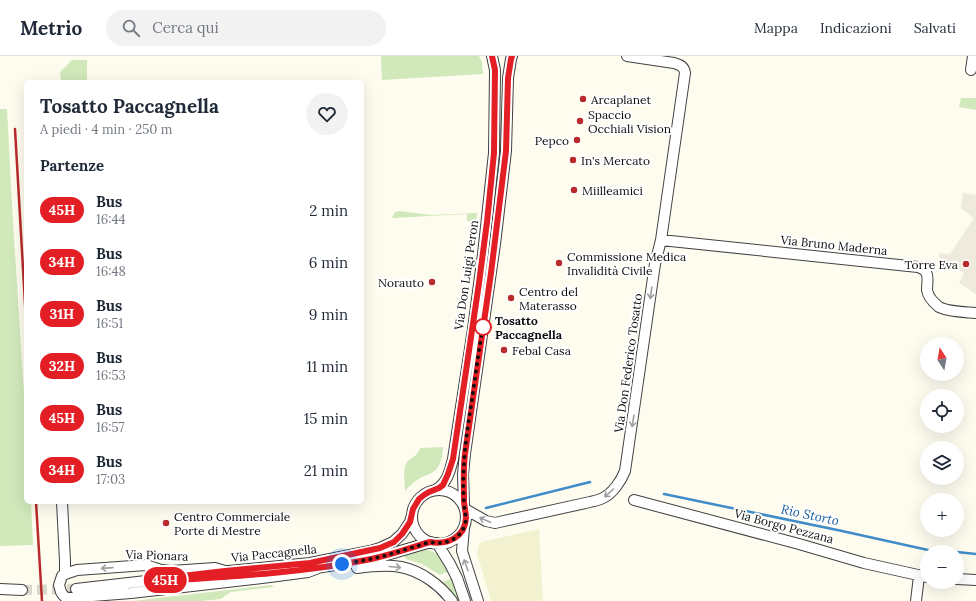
<!DOCTYPE html>
<html lang="it">
<meta charset="utf-8">
<style>
body{margin:0;font-family:Lora,serif;background:#f2f2f3;color:#1f2937;height:100vh;display:flex;flex-direction:column;font-size:15px;white-space:nowrap}
*{box-sizing:border-box;margin:0}
p{font-size:13px;color:#747a83}
.icon{flex:none;width:22px;height:22px;fill:none;stroke:currentColor;stroke-width:2;stroke-linecap:round;stroke-linejoin:round}
.map{position:relative;flex:1;overflow:hidden}
.sheet{position:absolute;left:24px;top:24px;width:340px;height:424px;display:flex;flex-direction:column;background:#fff;border-radius:6px;box-shadow:0 4px 16px #0002}
.sheet>*{flex:none}
.badge{padding:0 8px;border-radius:13px;font-size:14px;line-height:26px}
.needle{width:26px;rotate:349deg}
.controls{position:absolute;left:920px;top:281px;display:grid;gap:8px}
.controls a{display:grid;place-items:center;width:44px;height:44px;border-radius:50%;background:#fff;box-shadow:0 4px 16px #0002;font-size:20px}
.you{position:absolute;width:20px;height:20px;margin:-10px;border:3px solid #fff;border-radius:50%;background:#1a73e8;box-shadow:0 0 0 6px #1a73e833}
.map>.badge{position:absolute;translate:-50% -50%;box-shadow:0 0 0 2px #fff}
h2{padding:0 16px;font-size:15px;line-height:36px}
.round{display:grid;place-items:center;flex:none;width:42px;height:42px;border-radius:21px;background:#f2f2f3}
.head{display:flex;align-items:center;justify-content:space-between;height:68px;padding:0 16px}
h1{font-size:19px;font-weight:800;line-height:30px}
ul{padding:0;list-style:none}
li{display:flex;align-items:center;gap:12px;height:52px;padding:0 16px}
li div{flex:1}
li b{display:block;font-size:15px}
li em{font-style:normal}
li .badge{min-width:44px;font-weight:700;text-align:center}
header{display:flex;align-items:center;gap:24px;box-sizing:border-box;height:56px;padding:0 20px;background:#fff;border-bottom:1px solid #e0e1e3}
header strong{font-size:19px}
nav{display:flex;gap:22px;margin-inline-start:auto;font-size:14px}
.search{width:280px;height:36px;background:#f2f2f3;display:flex;align-items:center;gap:10px;box-sizing:border-box;padding:0 14px;border-radius:22px;color:#747a83;font-size:15px}
.map>svg:first-child{display:block}
.farmland{fill:#f3f2d0}
.green{fill:#d0e8ba}
.plaza{fill:#eeebde}
.lines{fill:none;stroke-linecap:round;stroke-linejoin:round}
.stream{stroke:#3f8cc8;stroke-width:2.5}
.minor-tunnel{stroke:#dad8cd;stroke-width:10;stroke-dasharray:10 5;stroke-linecap:butt}
.minor-casing{stroke:#414141;stroke-width:12}
.minor{stroke:#fff;stroke-width:10}
.rail{stroke:#b92a2c;stroke-width:2.5}
.oneway{stroke:#9f9f9f}
.line-casing{stroke:#fff;stroke-width:9}
.line{stroke:#e31e24;stroke-width:6}
.walk{stroke:#0e0e0e;stroke-width:4;stroke-dasharray:0 7.2}
.poi-dot{fill:#b92a2c;stroke:#fff;stroke-width:1.5}
.stop-dot{fill:#fff;stroke:#e31e24;stroke-width:2}
.labels{text-anchor:middle;dominant-baseline:central;stroke-width:4;stroke-linejoin:round;paint-order:stroke}
.poi-label{font-size:12px;fill:#0e0e0e;stroke:#fff;text-anchor:start}
.street-label{font-size:12px;fill:#0e0e0e;stroke:#fff}
.stop-label{font-size:12px;font-weight:bold;fill:#0e0e0e;stroke:#fff;text-anchor:start}
.water-label{font-size:13px;font-style:italic;fill:#1b5e9b;stroke:#fff}
</style>
<header>
<strong>Metrio</strong>
<div class="search"><svg class="icon" aria-label="search" viewBox="0 0 24 24"><circle cx="10" cy="10" r="6"/><path d="M15 15l6 6"/></svg>Cerca qui</div>
<nav><a>Mappa</a><a>Indicazioni</a><a>Salvati</a></nav>
</header>
<div class="map">
<svg width="976" height="545" viewBox="0 0 976 545">
<rect width="100%" height="100%" fill="#fefcef"/>
<path class="farmland" d="M539,473L543,545H491L477,498L479,489L480,487L485,485Z"/>
<path class="green" d="M381,0H479L482,6L483,18L382,24Z
M72,4H87V26H61L60,16Z
M961,42H976V54L959,51Z
M0,53H7L13,167L26,368V446H31L33,489L0,490Z
M399,155L432,159L477,157L476,166L467,165V158L392,162L395,156Z
M443,391C443,396 442,402 440,407C436,418 426,418 417,424C412,427 409,431 405,435C405,428 402,412 407,406C413,400 416,402 420,392Z
M420,493C437,493 441,503 449,515L440,519L422,508L406,503L404,498Z
M452,522L460,545H457L452,538L441,527Z
M271,529L274,531L231,536L226,539L221,543L201,545H132Z"/>
<path class="plaza" d="M963,137L976,139V238L959,227L964,217L939,201V197L950,198L974,162L961,152Z"/>
<g class="lines">
<path class="stream" d="M664,438L842,475L928,494L952,496
M486,452L590,426
M957,496L976,498"/>
<path class="minor-tunnel" d="M22,534L76,533"/>
<defs>
<path id="minor" d="M971,14L973,0
M661,184L918,211C931,215 927,224 927,234C928,241 934,247 939,251C948,256 966,256 976,257
M435,434C447,428 450,415 453,403L473,273L483,198L494,97L495,14L492,0
M412 461a27 27 0 1 1 54 0a27 27 0 1 1-54 0Z
M634,444L799,488L864,507L927,521
M62,446L65,505V518
M464,450L463,418L465,398L495,188L506,95L508,22L511,3L512,0
M465,453L486,465L495,467L590,446C594,445 599,444 603,442C613,437 621,425 625,415L655,208L661,184L685,17C684,10 680,9 674,7L627,0
M464,472L462,495L478,545
M437,487L450,508L457,522L465,545
M316,512L373,503L431,486
M357,512C371,510 386,508 401,511C421,515 440,529 452,545
M225,515L215,512L171,515L161,514L146,509L77,514L65,518L62,520L59,529L61,536L63,539L66,542L80,541L131,537L262,522L308,516L321,511
M218,516L310,507L370,495L380,492L393,486L402,478L410,466L412,459
M957,523L976,524
M0,533L22,534
M76,533L146,525L220,521
M916,545L919,520"/>
</defs>
<use href="#minor" class="minor-casing"/>
<use href="#minor" class="minor"/>
<path class="rail" d="M15,73L26,265
M36,446L42,545"/>
</g>
<defs><path id="oneway-shaft" d="M-6 0H5M1.5-3L5.5 0L1.5 3" fill="none" stroke-width="1.6" stroke-linecap="round" stroke-linejoin="round"/></defs>
<g class="oneway">
<use href="#oneway-shaft" transform="translate(651 237) rotate(98)"/>
<use href="#oneway-shaft" transform="translate(633 365) rotate(99)"/>
<use href="#oneway-shaft" transform="translate(609 437) rotate(138)"/>
<use href="#oneway-shaft" transform="translate(485 464) rotate(-157)"/>
<use href="#oneway-shaft" transform="translate(466 509) rotate(-109)"/>
<use href="#oneway-shaft" transform="translate(395 511) rotate(5)"/>
<use href="#oneway-shaft" transform="translate(107 512) rotate(176)"/>
</g>
<g class="lines">
<defs>
<path id="line" d="M492,0L495,14L494,97L487,166L479,227L453,403L448,418L443,429L439,432L429,436L424,439L419,443L413,453L410,466L402,478L394,486L380,492L310,507L225,515L182,520L146,526C218,521 295,518 366,504C388,500 409,492 430,486C448,489 465,481 466,462C466,456 464,450 464,444C464,428 463,413 465,398L491,217L506,95L508,22L511,3L512,0"/>
</defs>
<use href="#line" class="line-casing"/>
<use href="#line" class="line"/>
<path class="walk" d="M342,508L366,504L384,500L430,486C444,489 458,485 464,471C468,462 464,456 464,447C463,434 463,421 464,408C465,388 468,369 471,350C475,324 478,297 483,271"/>
</g>
<g class="poi-dot">
<circle cx="583" cy="43" r="4"/>
<circle cx="580" cy="65" r="4"/>
<circle cx="577" cy="84" r="4"/>
<circle cx="573" cy="104" r="4"/>
<circle cx="574" cy="134" r="4"/>
<circle cx="559" cy="207" r="4"/>
<circle cx="966" cy="208" r="4"/>
<circle cx="432" cy="226" r="4"/>
<circle cx="511" cy="242" r="4"/>
<circle cx="504" cy="294" r="4"/>
<circle cx="166" cy="467" r="4"/>
</g>
<circle class="stop-dot" cx="483" cy="271" r="8"/>
<g class="labels">
<g class="poi-label">
<text x="591" y="43">Arcaplanet</text>
<text x="588" y="58">Spaccio<tspan x="588" dy="14">Occhiali Vision</tspan></text>
<text x="569" y="84" text-anchor="end">Pepco</text>
<text x="581" y="104">In's Mercato</text>
<text x="582" y="134">Miilleamici</text>
<text x="567" y="200">Commissione Medica<tspan x="567" dy="14">Invalidità Civile</tspan></text>
<text x="958" y="208" text-anchor="end">Torre Eva</text>
<text x="424" y="226" text-anchor="end">Norauto</text>
<text x="519" y="235">Centro del<tspan x="519" dy="14">Materasso</tspan></text>
<text x="512" y="294">Febal Casa</text>
<text x="174" y="460">Centro Commerciale<tspan x="174" dy="14">Porte di Mestre</tspan></text>
</g>
<g class="street-label">
<text transform="translate(834 189) rotate(6)">Via Bruno Maderna</text>
<text transform="translate(466 219) rotate(-82)">Via Don Luigi Peron</text>
<text transform="translate(628 307) rotate(-82)">Via Don Federico Tosatto</text>
<text transform="translate(784 470) rotate(15)">Via Borgo Pezzana</text>
<text transform="translate(274 497) rotate(-6)">Via Paccagnella</text>
<text transform="translate(157 499) rotate(2)">Via Pionara</text>
</g>
<g class="stop-label">
<text x="495" y="264">Tosatto<tspan x="495" dy="14">Paccagnella</tspan></text>
</g>
<g class="water-label">
<text transform="translate(810 459) rotate(12)">Rio Storto</text>
</g>
</g>
</svg>
<div class="controls">
<a><svg class="needle" viewBox="-14 -14 28 28"><path d="M0-13l5 13h-10z" fill="#e53935"/><path d="M0 13l5-13h-10z" fill="#747a83"/></svg></a>
<a><svg class="icon" aria-label="locate" viewBox="0 0 24 24"><circle cx="12" cy="12" r="6"/><path d="M12 2v4M12 18v4M2 12h4M18 12h4"/></svg></a>
<a><svg class="icon" aria-label="layers" viewBox="0 0 24 24"><path d="M12 4l9 5-9 5-9-5zM3 14l9 5 9-5"/></svg></a>
<a>+</a>
<a>−</a>
</div>
<div class="you" style="left:342px;top:508px"></div>
<b class="badge" style="left:165px;top:524px;background:#e31e24;color:#fff">45H</b>
<section class="sheet">
<div class="head"><div><h1>Tosatto Paccagnella</h1><p>A piedi · 4 min · 250 m</p></div><a class="round"><svg class="icon" aria-label="heart" viewBox="0 0 24 24"><path d="M12 20l-8-8c-3-5 5-10 8-4 3-6 11-1 8 4z"/></svg></a></div>
<h2>Partenze</h2>
<ul>
<li><span class="badge" style="background:#e31e24;color:#fff">45H</span><div><b>Bus</b><p>16:44</p></div><em>2 min</em></li>
<li><span class="badge" style="background:#e31e24;color:#fff">34H</span><div><b>Bus</b><p>16:48</p></div><em>6 min</em></li>
<li><span class="badge" style="background:#e31e24;color:#fff">31H</span><div><b>Bus</b><p>16:51</p></div><em>9 min</em></li>
<li><span class="badge" style="background:#e31e24;color:#fff">32H</span><div><b>Bus</b><p>16:53</p></div><em>11 min</em></li>
<li><span class="badge" style="background:#e31e24;color:#fff">45H</span><div><b>Bus</b><p>16:57</p></div><em>15 min</em></li>
<li><span class="badge" style="background:#e31e24;color:#fff">34H</span><div><b>Bus</b><p>17:03</p></div><em>21 min</em></li>
</ul>
</section>
</div>
